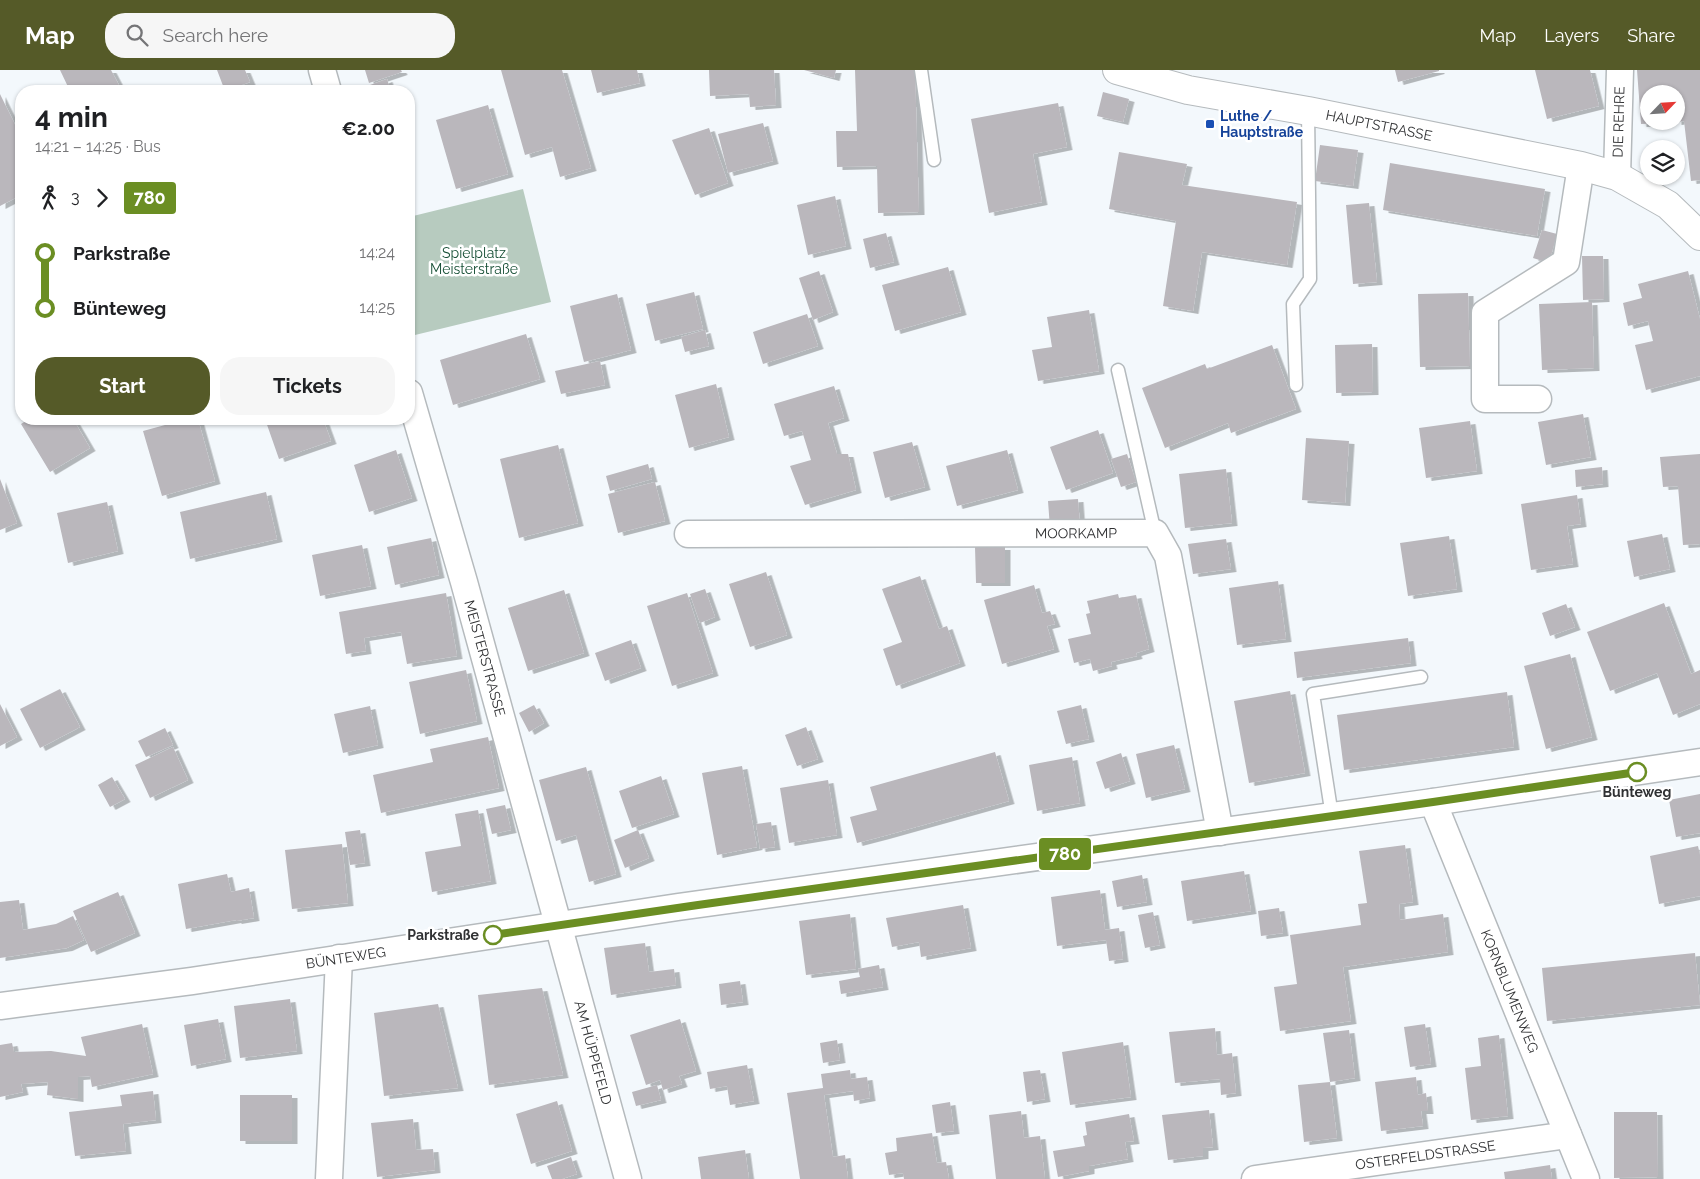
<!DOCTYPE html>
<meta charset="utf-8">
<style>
body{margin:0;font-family:Raleway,sans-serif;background:#f6f6f6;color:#202124;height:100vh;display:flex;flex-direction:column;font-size:19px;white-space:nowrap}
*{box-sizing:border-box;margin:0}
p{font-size:16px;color:#757577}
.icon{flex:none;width:28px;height:28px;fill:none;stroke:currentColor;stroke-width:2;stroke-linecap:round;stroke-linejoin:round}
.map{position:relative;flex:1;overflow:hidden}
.drawer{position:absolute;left:15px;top:15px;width:400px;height:340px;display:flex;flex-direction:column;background:#fff;border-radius:20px;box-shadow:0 1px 4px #0004}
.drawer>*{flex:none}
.badge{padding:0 10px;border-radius:4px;font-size:18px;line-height:32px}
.needle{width:32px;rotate:65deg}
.buttons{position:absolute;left:1640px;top:15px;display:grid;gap:10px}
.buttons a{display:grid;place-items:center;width:45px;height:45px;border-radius:50%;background:#fff;box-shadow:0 1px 4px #0004;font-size:25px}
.map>.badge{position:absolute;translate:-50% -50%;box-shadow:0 0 0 2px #fff}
.legs{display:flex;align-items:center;gap:8px;height:55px;padding:0 20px;font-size:16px}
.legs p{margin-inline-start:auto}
.head{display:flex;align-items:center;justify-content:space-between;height:85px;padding:0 20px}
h1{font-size:28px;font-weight:700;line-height:38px}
.button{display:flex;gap:10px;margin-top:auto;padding:10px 20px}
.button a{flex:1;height:58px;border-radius:20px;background:#555a28;color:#fff;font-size:20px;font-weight:700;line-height:58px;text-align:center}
.button a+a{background:#f6f6f6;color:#202124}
ul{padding:0 20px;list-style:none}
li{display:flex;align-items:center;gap:18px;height:55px;font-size:19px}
li i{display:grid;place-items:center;width:8px;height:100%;margin:0 6px;background:currentColor}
li i::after{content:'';width:12px;height:12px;margin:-6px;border:4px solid;border-radius:50%;background:#fff}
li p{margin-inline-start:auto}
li:first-child i{background:linear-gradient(#0000 50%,currentColor 0)}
li:last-child i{background:linear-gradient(currentColor 50%,#0000 0)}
header{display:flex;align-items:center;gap:30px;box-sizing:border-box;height:70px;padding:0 25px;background:#555a28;color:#fff}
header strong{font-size:24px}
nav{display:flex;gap:28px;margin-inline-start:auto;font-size:18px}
.search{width:350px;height:45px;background:#f6f6f6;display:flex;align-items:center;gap:12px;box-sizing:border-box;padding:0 18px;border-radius:20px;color:#757577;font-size:19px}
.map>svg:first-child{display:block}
.green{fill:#b7cbbf}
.building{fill:#bab7bc;filter:url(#shadow)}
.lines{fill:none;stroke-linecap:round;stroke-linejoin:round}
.service-casing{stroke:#b5babd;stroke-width:15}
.minor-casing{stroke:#b5babd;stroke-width:29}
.tertiary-casing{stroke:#b5babd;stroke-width:30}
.service{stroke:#fff;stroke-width:12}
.minor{stroke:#fff;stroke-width:26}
.tertiary{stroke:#fff;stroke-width:28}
.line-1-casing{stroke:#fff;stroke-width:11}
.line-1{stroke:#6b8e23;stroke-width:8}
.transit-dot{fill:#1a4fb4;stroke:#fff;stroke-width:2}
.stop-1-dot{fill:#fff;stroke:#6b8e23;stroke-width:2.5}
.labels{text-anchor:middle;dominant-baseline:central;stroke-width:5;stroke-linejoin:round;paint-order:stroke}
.transit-label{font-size:14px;font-weight:bold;fill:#164399;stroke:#fff;text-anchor:start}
.street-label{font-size:14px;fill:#303133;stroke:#fff}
.park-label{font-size:14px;fill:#164f35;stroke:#fff}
.stop-label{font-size:14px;font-weight:bold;fill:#303133;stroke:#fff}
</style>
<header>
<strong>Map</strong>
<div class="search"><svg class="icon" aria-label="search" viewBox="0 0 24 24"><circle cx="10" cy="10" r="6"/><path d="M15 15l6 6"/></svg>Search here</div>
<nav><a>Map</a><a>Layers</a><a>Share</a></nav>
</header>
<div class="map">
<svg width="1700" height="1109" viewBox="0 0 1700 1109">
<defs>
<filter id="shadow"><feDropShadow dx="5.5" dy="3" stdDeviation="0" flood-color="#0004"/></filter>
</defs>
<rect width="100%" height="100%" fill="#f3f8fc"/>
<path class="green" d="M523,119L551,232L415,265L409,238V147Z"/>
<path class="building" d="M60,0H111L122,21H70Z
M217,0H245L250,12L225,21Z
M365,0H401L402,2L369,13Z
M501,0H562L591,98L560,107L552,77L525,85Z
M591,0H637L640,13L597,23Z
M709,0H774L776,35L750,37L749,24L710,26Z
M804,0H836L834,8Z
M855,0H915L919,142L878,143L877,96L837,97L836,61H857Z
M1395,0H1439V1L1398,12Z
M1535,0H1590L1599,36L1547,49Z
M1637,0H1700V110L1691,111L1684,51L1676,52V24H1649V51H1666V53L1641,54Z
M387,9L391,21H353Z
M1103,22L1129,29L1123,52L1097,46Z
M0,24L21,67V125L0,136Z
M1058,33L1067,77L1033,84L1042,132L989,143L971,49Z
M488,35L508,104L456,119L436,50Z
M763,53L773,91L728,103L718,64Z
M709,58L728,113L695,125L672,70Z
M1320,75L1358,80L1353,116L1315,111Z
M1119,82L1187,94L1182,115L1297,132L1287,195L1202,182L1193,241L1163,236L1176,151L1109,139Z
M1390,93L1545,119L1537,166L1383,140Z
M835,126L846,176L808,185L797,135Z
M1369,133L1377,212L1353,214L1346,135Z
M1542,160L1557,164L1549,193L1533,188Z
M886,163L894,192L870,198L863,169Z
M1582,186H1603L1604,229L1583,230Z
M948,197L961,242L895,261L882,215Z
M819,201L833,242L813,250L799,208Z
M1688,201L1700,249V306L1646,320L1635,275L1653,271L1648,251L1628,256L1623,233L1642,228L1638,214Z
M694,222L703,259L655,271L646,234Z
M1468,223L1470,296L1420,297L1418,224Z
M617,224L631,280L584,292L570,236Z
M1592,232L1594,298L1542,300L1539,234Z
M1089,240L1099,301L1038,311L1032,280L1052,277L1047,247Z
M807,244L818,276L763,294L753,262Z
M705,260L709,276L685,282L681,267Z
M526,264L540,309L453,335L440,290Z
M1372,274L1373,322L1336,323L1335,275Z
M1272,275L1296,339L1231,363L1228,353L1165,378L1142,318L1205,294L1207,299Z
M600,291L605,315L561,324L555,301Z
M716,314L729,367L689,378L675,325Z
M834,316L844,348L828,353L837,384H848L856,420L805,435L790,396L811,390L802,361L784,366L774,334Z
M1583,344L1591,387L1546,395L1538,352Z
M29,349H73L90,378L50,402L21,354Z
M187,349H198L215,411L162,426L143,361Z
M265,349H323L331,371L279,389Z
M1470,351L1477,401L1426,408L1419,358Z
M1098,360L1113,403L1066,420L1050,377Z
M1306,368L1349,371L1345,433L1302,430Z
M912,372L925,417L885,428L873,382Z
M558,375L578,453L519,468L500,389Z
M396,380L412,428L369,442L354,395Z
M1007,380L1018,420L957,436L946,396Z
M1127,384L1136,412L1121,417L1111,389Z
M1700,384V474L1683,475L1678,416L1663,417L1660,387Z
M648,394L652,409L610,421L606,406Z
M1602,397L1603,414L1576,417L1575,400Z
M1226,399L1232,453L1185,458L1179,404Z
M0,409L17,453L0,460Z
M655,412L665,451L618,463L608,424Z
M266,422L277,469L190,489L180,442Z
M1577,425L1581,454L1567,456L1573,494L1531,500L1521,434Z
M1078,429L1080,456L1050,458L1048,431Z
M107,432L118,481L68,493L57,443Z
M1662,464L1670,499L1634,507L1627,471Z
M1449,466L1457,519L1408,526L1400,473Z
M431,468L439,505L395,515L387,477Z
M1226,469L1231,499L1193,504L1188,474Z
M362,475L371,516L320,526L312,485Z
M975,477H1005V513H976Z
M766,502L787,565L750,577L729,514Z
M920,506L939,559L947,556L960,593L896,616L883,579L902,572L882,519Z
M1278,511L1286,569L1237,575L1229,518Z
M1034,515L1042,543L1050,541L1055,554L1047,556L1054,579L1002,594L984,530Z
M705,519L715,547L700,553L690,524Z
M564,520L584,583L528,601L508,538Z
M446,523L457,586L407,594L401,562L364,568L366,581L346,584L339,542Z
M687,523L713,603L672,616L647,536Z
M1118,524L1119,528L1136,525L1149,579L1136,583L1137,586L1111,592L1112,596L1093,601L1090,589L1074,593L1068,569L1091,564L1086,544L1090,543L1087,531Z
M1664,533L1691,604L1700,600V634L1673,645L1657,603L1610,621L1587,562Z
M1566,534L1575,557L1550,566L1542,543Z
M1408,568L1411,593L1297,608L1294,582Z
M631,570L641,598L605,611L595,583Z
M1570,584L1592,667L1546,679L1524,596Z
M466,600L477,651L420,664L409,612Z
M60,619L80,657L40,678L20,639Z
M1290,621L1305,703L1249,713L1234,631Z
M1507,622L1514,677L1344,700L1337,645Z
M0,634L17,667L0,676Z
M534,635L544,653L529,662L519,643Z
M1081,635L1089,669L1066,674L1057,641Z
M370,636L378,675L343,683L334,644Z
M806,657L818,689L797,696L785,665Z
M165,658L173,675L146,687L138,671Z
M488,667L499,718L381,743L373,705L433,692L430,679Z
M1174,675L1185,719L1146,728L1136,684Z
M173,677L188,710L150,728L135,695Z
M995,682L1009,731L884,766L857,773L850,747L877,740L870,717Z
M1121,683L1130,711L1105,719L1096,692Z
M1072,687L1080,733L1037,741L1029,695Z
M742,696L757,777L717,785L702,703Z
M586,697L616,804L589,812L576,765L556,771L539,710Z
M661,706L674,744L632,758L619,721Z
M112,707L125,729L110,737L98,715Z
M828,710L837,765L789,773L780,718Z
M1700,724V763L1676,767L1669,730Z
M505,735L511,760L492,764L486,739Z
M478,740L491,811L432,822L425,782L461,776L455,744Z
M771,752L775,777L760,779L756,754Z
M360,760L365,793L350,795L345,762Z
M638,760L649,788L625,798L614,770Z
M342,774L348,833L292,839L285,780Z
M1405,775L1413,832L1399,834L1400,850L1443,844L1448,882L1343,897L1351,951L1280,961L1274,917L1297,914L1290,865L1361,855L1358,834L1367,833L1359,781Z
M1698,776L1700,785V826L1659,834L1650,786Z
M1244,801L1251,841L1187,851L1181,811Z
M227,804L231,822L249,818L254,848L236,851V850L186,859L178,814Z
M1142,805L1147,832L1117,837L1112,811Z
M1100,820L1105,860L1119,858L1123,889L1109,891L1106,870L1057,876L1051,827Z
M118,822L135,863L91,882L73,841Z
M19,830L23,860L56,854L73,846L84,870L67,878L0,888V832Z
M963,835L971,878L921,887L919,872L892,877L886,848Z
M1279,838L1283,863L1261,866L1258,841Z
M1153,842L1160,875L1145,878L1138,845Z
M850,844L856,899L806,905L799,851Z
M645,873L649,902L674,899L676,915L611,925L604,878Z
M1695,883L1700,935L1547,951L1542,898Z
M879,895L883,917L841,924L839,911L860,907L858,899Z
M740,911L743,932L721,935L719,914Z
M542,918L563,1005L489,1015L478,925Z
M290,929L297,981L240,988L234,936Z
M438,934L458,1018L384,1026L374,943Z
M218,949L226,989L191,996L184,955Z
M680,949L696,1001L679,1006L682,1014L663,1020L660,1010L646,1015L630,965Z
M142,954L153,1004L92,1017L90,1006L78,1007V1029L47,1025L48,1012L21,1014L23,1022L0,1027V975L12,973L14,982L51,981L86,986L81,967Z
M1425,954L1431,994L1410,997L1404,957Z
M1215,958L1217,985L1232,983L1236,1023L1221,1025L1220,1009L1175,1013L1169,962Z
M1349,960L1355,1008L1330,1012L1323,963Z
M1499,965L1508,1046L1471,1050L1465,998L1481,996L1478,968Z
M837,970L840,990L823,993L820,973Z
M1123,972L1131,1027L1070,1035L1062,982Z
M747,995L754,1031L730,1035L727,1016L710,1019L707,1002Z
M850,1000L851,1009L867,1007L870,1028L854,1031L853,1021L824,1025L833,1087L845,1085L848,1109H800L787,1023L823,1018L821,1004Z
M1040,1000L1045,1029L1027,1032L1023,1002Z
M1416,1007L1418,1025L1426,1023L1428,1041H1421L1423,1056L1381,1061L1375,1012Z
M1330,1012L1337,1068L1304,1072L1298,1015Z
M657,1015L661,1030L636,1036L632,1022Z
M153,1021L156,1050L123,1054L126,1081L75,1086L69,1042L122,1036L120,1025Z
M240,1025H292V1071H240Z
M557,1031L572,1081L531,1094L516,1044Z
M950,1032L954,1061L936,1063L932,1035Z
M1209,1040L1213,1077L1203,1078V1086L1168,1090L1162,1045Z
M1021,1041L1024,1068L1040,1066L1045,1109H996L989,1045Z
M1614,1042H1657L1658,1107L1614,1108Z
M1129,1044L1134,1071L1125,1072L1128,1089L1089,1096V1101L1058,1107L1053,1081L1085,1076L1083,1066L1087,1065L1085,1052Z
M413,1049L416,1080L433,1079L435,1100L377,1107L371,1053Z
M932,1063L937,1093L946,1092L949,1109H904L903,1103L889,1105L885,1083L897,1081L896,1068Z
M745,1080L749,1109H701L698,1087Z
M571,1087L577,1104L562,1109H552L547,1096Z
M1550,1095L1552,1109H1505L1504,1102Z"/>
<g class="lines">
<defs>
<path id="service" d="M921,0L934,90
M1118,300L1155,463
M1296,315L1293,234L1310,209L1308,41
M1332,746L1313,624L1421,607"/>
<g id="minor">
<path d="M322,0L328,21"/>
<path id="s1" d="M1617,106L1620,0"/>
<path id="s2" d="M409,323L464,512L628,1109"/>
<path d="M1538,329H1485V243L1566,192L1581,96"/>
<path id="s3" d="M688,464L1155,463L1168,486L1220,762"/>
<path id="s4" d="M1433,732L1586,1109"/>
<path id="s5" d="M0,936L192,911L678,837L1433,732L1700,692"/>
<path d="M329,1109L339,888"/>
<path id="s6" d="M1255,1109L1568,1065"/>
</g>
<g id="tertiary">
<path id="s7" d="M1117,0L1188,20L1308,41L1581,96L1617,106L1668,135L1700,166"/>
</g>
</defs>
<use href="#service" class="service-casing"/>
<use href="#minor" class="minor-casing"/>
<use href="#tertiary" class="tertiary-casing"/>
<use href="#service" class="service"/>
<use href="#minor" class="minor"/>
<use href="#tertiary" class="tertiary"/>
</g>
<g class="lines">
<defs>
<path id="line-1" d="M493,865L698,835L1433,732L1637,702"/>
</defs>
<use href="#line-1" class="line-1-casing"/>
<use href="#line-1" class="line-1"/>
</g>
<rect class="transit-dot" x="1205" y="49" width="10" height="10" rx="2.5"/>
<g class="stop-1-dot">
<circle cx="1637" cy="702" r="9"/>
<circle cx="493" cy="865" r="9"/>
</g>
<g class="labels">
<g class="transit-label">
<text x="1220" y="46">Luthe /<tspan x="1220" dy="16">Hauptstraße</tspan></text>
</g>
<g class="street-label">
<text stroke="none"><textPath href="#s1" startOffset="54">DIE REHRE</textPath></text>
<text stroke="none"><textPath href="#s7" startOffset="268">HAUPTSTRASSE</textPath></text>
<text stroke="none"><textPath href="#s3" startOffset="388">MOORKAMP</textPath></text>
<text stroke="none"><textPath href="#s2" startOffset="276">MEISTERSTRASSE</textPath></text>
<text stroke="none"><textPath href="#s5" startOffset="349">BÜNTEWEG</textPath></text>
<text stroke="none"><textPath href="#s4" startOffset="204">KORNBLUMENWEG</textPath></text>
<text stroke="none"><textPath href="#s2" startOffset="685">AM HÜPPEFELD</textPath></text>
<text stroke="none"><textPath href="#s6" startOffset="172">OSTERFELDSTRASSE</textPath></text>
</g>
<g class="park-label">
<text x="474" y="183">Spielplatz<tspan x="474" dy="16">Meisterstraße</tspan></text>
</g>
<g class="stop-label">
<text x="1637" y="722">Bünteweg</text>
<text x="479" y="865" text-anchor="end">Parkstraße</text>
</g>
</g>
</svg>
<div class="buttons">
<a><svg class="needle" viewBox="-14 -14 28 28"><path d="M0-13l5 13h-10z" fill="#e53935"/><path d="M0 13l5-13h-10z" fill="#757577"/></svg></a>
<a><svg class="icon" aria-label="layers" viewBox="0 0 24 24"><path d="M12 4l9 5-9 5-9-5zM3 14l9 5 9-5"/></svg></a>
</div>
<b class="badge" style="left:1065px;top:784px;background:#6b8e23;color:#fff">780</b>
<section class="drawer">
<div class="head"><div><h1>4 min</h1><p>14:21 – 14:25 · Bus</p></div><b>€2.00</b></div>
<div class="legs"><svg class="icon" aria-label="walk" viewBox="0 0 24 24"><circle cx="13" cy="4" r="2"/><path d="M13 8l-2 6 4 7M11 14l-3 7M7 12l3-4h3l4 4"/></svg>3<svg class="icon" aria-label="forward" viewBox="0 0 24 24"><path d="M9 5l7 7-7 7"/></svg><b class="badge" style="background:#6b8e23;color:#fff">780</b></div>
<ul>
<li><i style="color:#6b8e23"></i><b>Parkstraße</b><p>14:24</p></li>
<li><i style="color:#6b8e23"></i><b>Bünteweg</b><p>14:25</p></li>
</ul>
<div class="button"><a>Start</a><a>Tickets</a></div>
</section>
</div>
